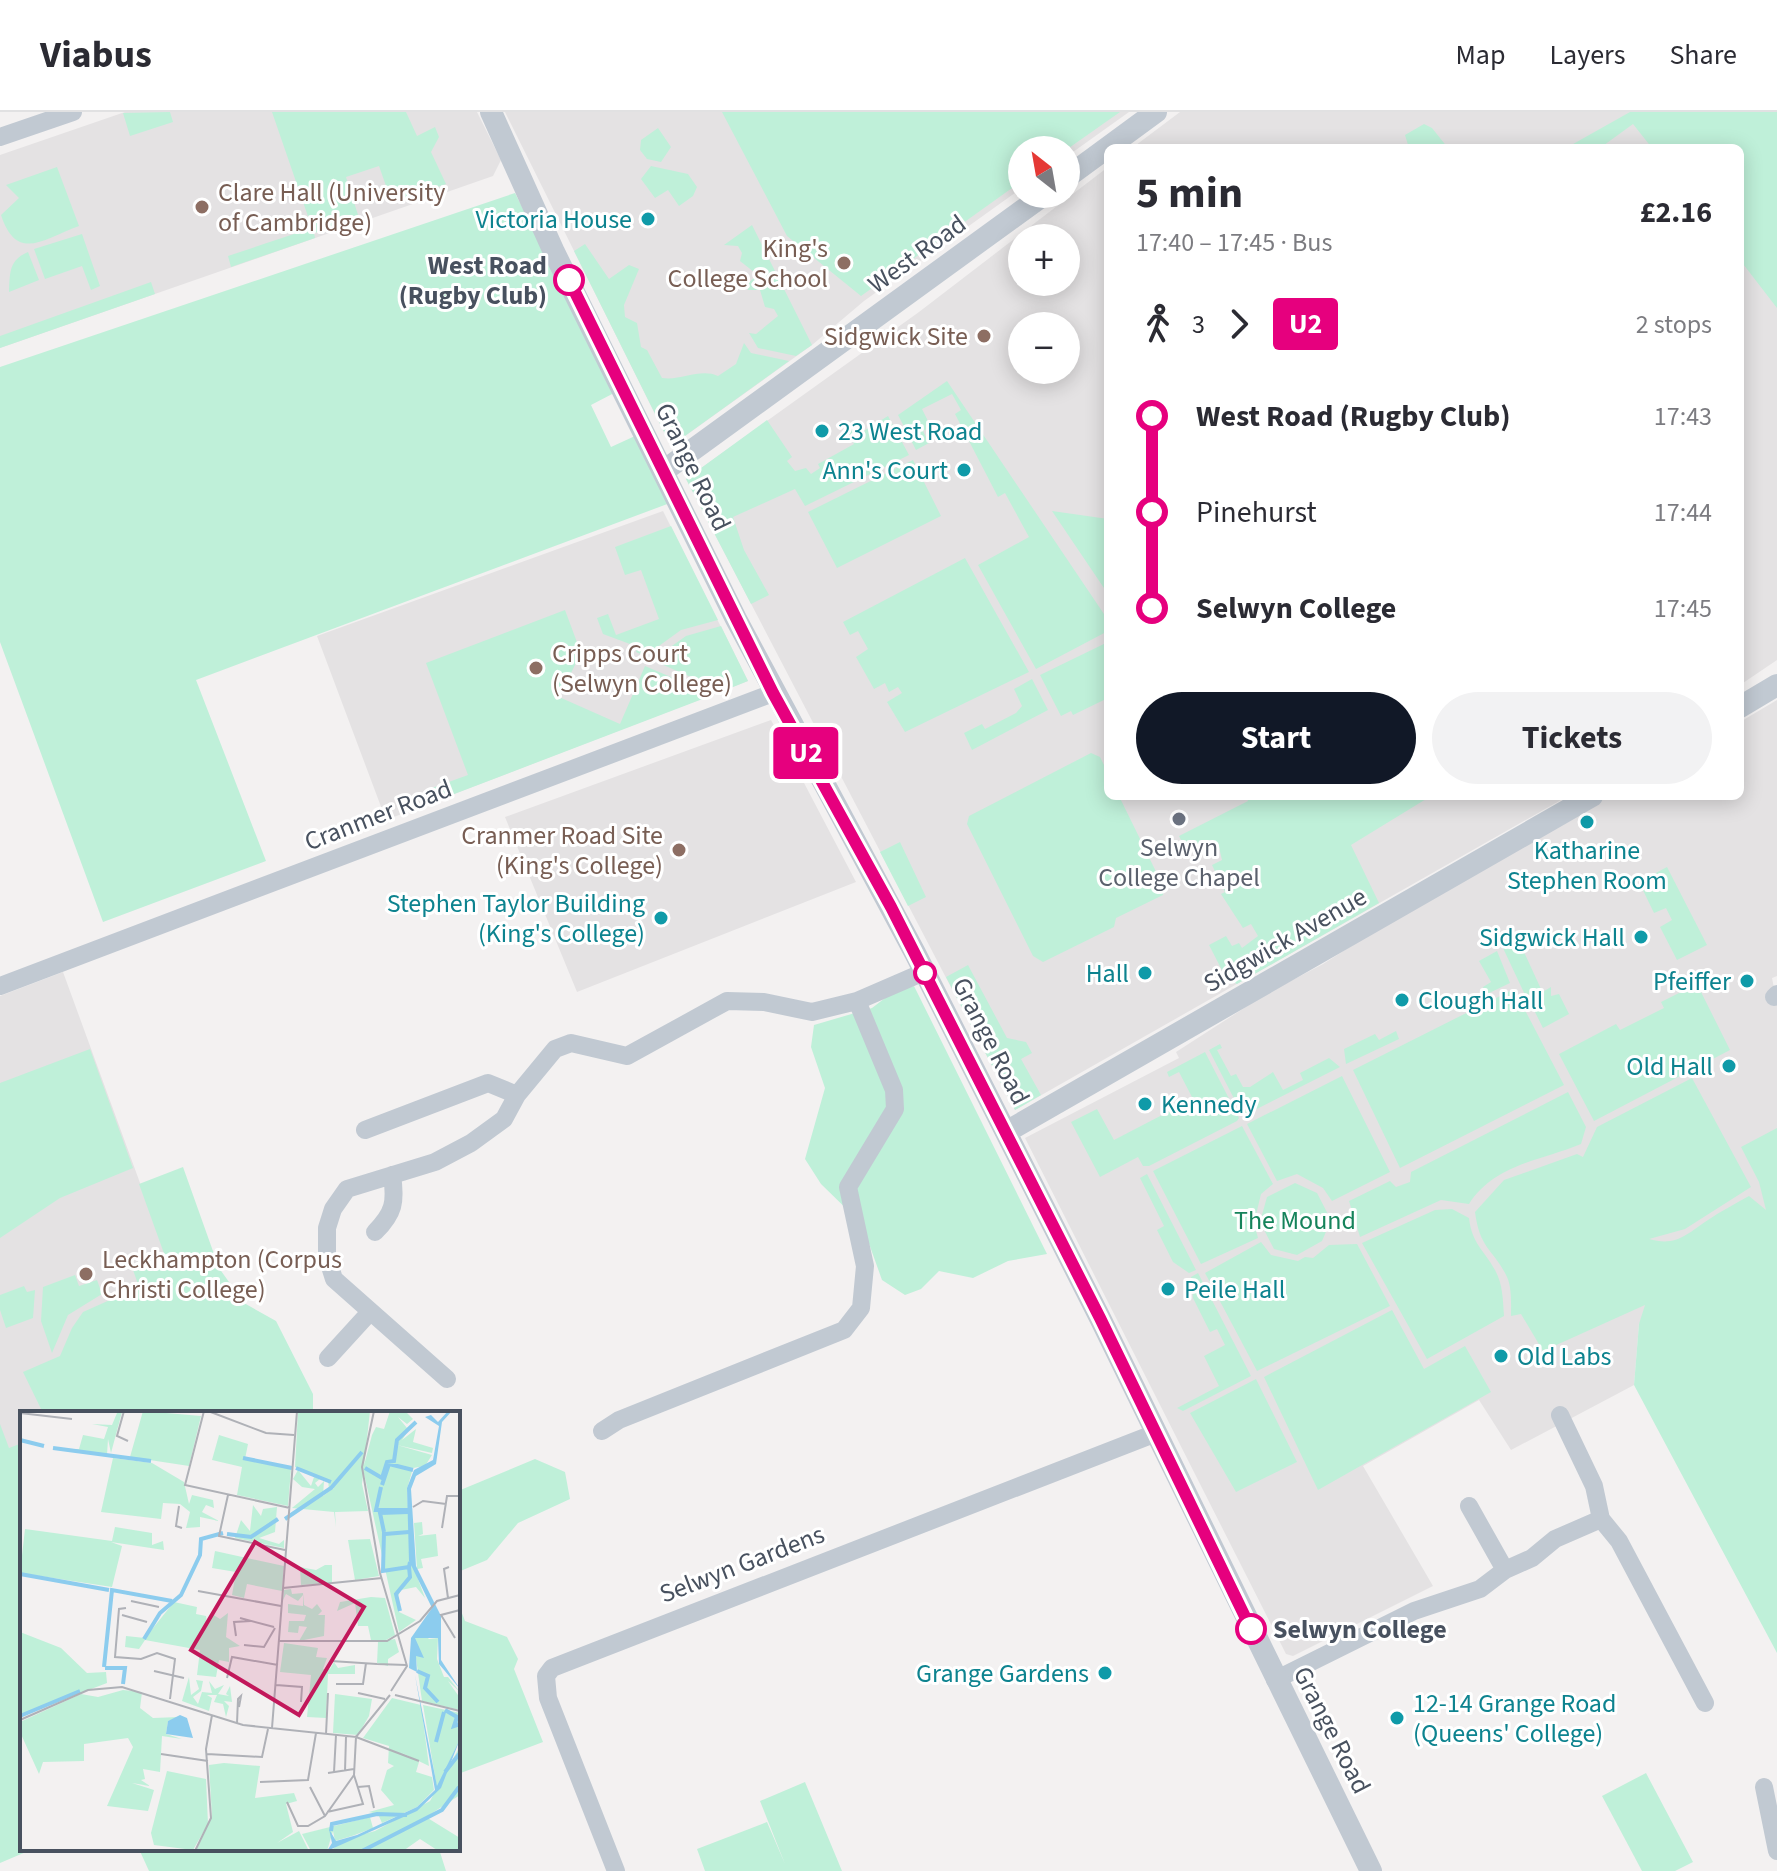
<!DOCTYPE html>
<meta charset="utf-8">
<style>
body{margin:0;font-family:"Source Sans 3",sans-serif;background:#f2f2f3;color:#2b2b33;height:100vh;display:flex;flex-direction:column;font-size:30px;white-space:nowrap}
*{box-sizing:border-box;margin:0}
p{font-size:26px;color:#7c7c81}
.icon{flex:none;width:44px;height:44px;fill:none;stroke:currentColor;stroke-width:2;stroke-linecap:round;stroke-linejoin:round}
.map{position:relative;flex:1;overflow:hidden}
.sheet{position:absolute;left:1104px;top:32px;width:640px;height:656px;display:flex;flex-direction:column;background:#fff;border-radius:12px;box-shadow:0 4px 20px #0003}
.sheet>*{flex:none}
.badge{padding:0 16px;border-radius:6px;font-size:28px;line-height:52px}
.needle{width:52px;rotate:329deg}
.buttons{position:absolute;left:1008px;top:24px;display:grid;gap:16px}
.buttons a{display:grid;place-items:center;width:72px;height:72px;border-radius:50%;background:#fff;box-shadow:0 4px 20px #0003;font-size:40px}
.map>.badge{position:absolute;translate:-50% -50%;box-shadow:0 0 0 4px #fff}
.legs{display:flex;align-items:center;gap:12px;height:88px;padding:0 32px;font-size:26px}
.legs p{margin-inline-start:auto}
.overview{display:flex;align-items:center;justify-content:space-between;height:136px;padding:0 32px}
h1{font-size:44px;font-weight:700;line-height:60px}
.action{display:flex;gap:16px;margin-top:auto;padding:16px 32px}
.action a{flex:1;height:92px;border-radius:48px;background:#111827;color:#fff;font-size:32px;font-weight:700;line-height:92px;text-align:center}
.action a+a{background:#f2f2f3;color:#2b2b33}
ul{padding:0 32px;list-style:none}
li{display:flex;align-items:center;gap:28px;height:96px;font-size:30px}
li i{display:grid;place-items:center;width:12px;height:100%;margin:0 10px;background:currentColor}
li i::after{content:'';width:20px;height:20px;margin:-10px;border:6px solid;border-radius:50%;background:#fff}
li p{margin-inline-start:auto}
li:first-child i{background:linear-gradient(#0000 50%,currentColor 0)}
li:last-child i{background:linear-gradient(currentColor 50%,#0000 0)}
header{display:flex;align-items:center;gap:48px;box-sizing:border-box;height:112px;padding:0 40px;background:#fff;border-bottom:2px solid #e1e1e2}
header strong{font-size:38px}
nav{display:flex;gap:44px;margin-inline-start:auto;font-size:28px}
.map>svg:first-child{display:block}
.education{fill:#e4e2e3;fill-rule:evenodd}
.green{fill:#bff0d9}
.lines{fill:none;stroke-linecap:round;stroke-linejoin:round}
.minor{stroke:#c1c9d2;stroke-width:18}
.tertiary{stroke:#c1c9d2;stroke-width:22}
.line-1-casing{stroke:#fff;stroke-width:18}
.line-1{stroke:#e6007e;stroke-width:12}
.education-dot{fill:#8d6e63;stroke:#fff;stroke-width:3}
.culture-dot{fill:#0f9aa8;stroke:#fff;stroke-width:3}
.stop-1-dot{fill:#fff;stroke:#e6007e;stroke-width:4}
.worship-dot{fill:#6b7280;stroke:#fff;stroke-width:3}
.labels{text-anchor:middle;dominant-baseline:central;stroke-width:6;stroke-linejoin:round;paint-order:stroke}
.education-label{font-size:26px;fill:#785e54;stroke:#fff;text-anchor:start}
.culture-label{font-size:26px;fill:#0d838f;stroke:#fff;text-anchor:end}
.street-label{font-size:26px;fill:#48515f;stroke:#fff}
.stop-label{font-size:26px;font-weight:bold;fill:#48515f;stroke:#fff;text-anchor:end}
.worship-label{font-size:26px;fill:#5b616d;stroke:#fff}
.park-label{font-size:26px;fill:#16835b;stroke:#fff}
.inset-river{fill:none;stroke:#8cccee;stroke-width:4}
.inset-road{fill:none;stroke:#afb1b7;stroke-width:2}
.view{fill:#c2185b;fill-opacity:0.15;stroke:#c2185b;stroke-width:4}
.inset-edge{fill:none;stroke:#48515f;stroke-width:4}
</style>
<header>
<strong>Viabus</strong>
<nav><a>Map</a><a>Layers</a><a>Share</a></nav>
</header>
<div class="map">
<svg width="1777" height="1759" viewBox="0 0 1777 1759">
<rect width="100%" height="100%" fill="#f3f1f1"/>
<path class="education" d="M125,0H477L501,48L493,64L0,236V43Z
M505,0H1129L1066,45V38H1022V76L864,189L812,233L671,334Z
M1180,0H1777V548L1740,573V36H1132Z
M1108,55V684H1568L1015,998L686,367L919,200ZM1022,126H1066V170H1022ZM1022,214H1066V258H1022Z
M663,399L748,569L386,708L317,524Z
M1777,588V864L1772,866L1777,891V1091L1639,1212L1634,1273L1511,1338L1479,1288L1363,1354L1433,1474L1293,1544L1286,1542L1025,1026L1179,946L1176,940L1266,882L1323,852L1443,776L1607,684H1740V610Z
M771,608L856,770L577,880L505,705Z
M63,860L224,1301H22V1461L0,1402V884Z"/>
<path class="green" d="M170,0L173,10L130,24L123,1Z
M272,0H406L417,24L435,15L439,25L431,40L446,72L392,91L379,54L346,65L359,106L314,121L315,126L231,155L228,144L312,116Z
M722,0H1120L1066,38H1022V69L861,184L787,124Z
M1630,0H1777V196L1740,148V36H1652L1633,12L1600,36H1566Z
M1424,12L1432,16L1448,36H1409L1405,23Z
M658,16L671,35L661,50L647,47L640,38L641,28Z
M651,54L688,62L697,75L693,84L679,94L668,78L655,86L641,67Z
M57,55L79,114C43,127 17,151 1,103L19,86L6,73Z
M515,81L616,280L591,293L611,335L635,324L670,391L196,568L266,749L103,810L0,530V255Z
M752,113L812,233L796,244L758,236L749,221L756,222L778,204L774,197L765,195L760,178H748L745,173L753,167L754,160L740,149L742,141L738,134L724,133Z
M82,122L100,174L91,178L82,154L45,167L34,137Z
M585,132L609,167L629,153L639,157L624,193L625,205L637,211L641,235L647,238L662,266C681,269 700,256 718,264L736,252L744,231L751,241L789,249L671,334L574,139Z
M28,140L39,168L9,180C10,160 9,148 28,140Z
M151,170L155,182L0,236V224Z
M947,269L1108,508V519L1036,557L978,453L1029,425L1005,381L998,385L955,302L961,298L952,282L922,297L931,315L923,319L929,331L916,338L898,303Z
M888,304L909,343L805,394L795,377L733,405L744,438L769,483L751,492L686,367L767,308L792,345L787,349L795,359L806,356L811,362L820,356L818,352L854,332L846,320L857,313L862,320Z
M913,348L941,404L837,456L808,400Z
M1052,399L1108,407V482Z
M671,414L718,508L681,518L645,544L636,540L638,535L603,522L597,506L608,502L616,523L659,507L641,458L625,463L615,435Z
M965,446L1029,560L905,620L887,590L902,581L898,575L889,580L885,571L874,577L856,545L868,537L858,519L850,523L843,510Z
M565,498L581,541L559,585L620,612L645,554L713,583L436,689L432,676L468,663L426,551Z
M721,514L748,569L723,579L652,548L686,524Z
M1108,530V586L1073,603L1071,599L1061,604L1040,563Z
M1032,567L1048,598L972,638L964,621L982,612L985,617L1016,601L1022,594L1014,577Z
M1091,641L1100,645L1108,661V684H1119L1164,776L1163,783L1116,806L1114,815L1043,850L1033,844L967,712L969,704Z
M1246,684H1431L1351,733L1379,791L1237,872L1226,866L1209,833L1226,824L1232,834L1239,831L1242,836L1258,824L1251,812L1243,816L1221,782L1225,780L1212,753L1222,748L1218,731L1212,728L1187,740L1179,724L1248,689Z
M900,730L926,785L908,794L880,740Z
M1667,755L1707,833L1677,848L1660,815L1672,808L1666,796L1654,801L1639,770Z
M1519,829L1541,877L1526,885L1503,836Z
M1497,839L1510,871L1485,883L1483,875L1491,870L1479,849Z
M968,853L1007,926L1026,930L1032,941L1021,947L1041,983L1015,998L946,865Z
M1697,872L1730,938L1594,1009L1559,942L1616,912L1620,918L1664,896L1661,890Z
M914,874L1047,1142L1008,1149L973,1166L939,1159L921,1177L905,1183L882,1168L862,1112L821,1072L805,1047L825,976L811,935L814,913L872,896L893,880Z
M1551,875V884L1559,882L1569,902L1543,916L1529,888Z
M1514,877L1564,973L1400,1056L1353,958Z
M1396,919L1399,927L1346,952L1344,937L1375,922L1379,928Z
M1220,932L1222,936L1217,938L1231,964L1236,962L1243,975H1250L1273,960L1283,978L1303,968L1300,961L1329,946L1340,955L1243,1004L1209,938Z
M90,937L133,1056L60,1086L0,1126V971Z
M1205,940L1239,1006L1237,1009L1149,1054H1143L1138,1045L1100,1065L1071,1010L1097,997L1114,1028L1193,987L1179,960L1169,965L1167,960Z
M1342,964L1390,1060L1332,1089L1323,1076L1297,1062L1277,1069L1247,1012Z
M1692,966L1751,1075L1685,1117L1649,1127C1676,1135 1687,1122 1708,1108C1721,1099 1735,1092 1749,1084L1766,1098L1759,1070L1741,1035L1777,1016V1541L1634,1273L1639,1212L1645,1193L1543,1239L1521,1202L1511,1204C1511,1192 1512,1176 1507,1165C1493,1136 1480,1138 1475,1100L1504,1068L1577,1042L1583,1045L1597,1015Z
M1568,980L1586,1015L1581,1032C1540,1049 1495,1052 1469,1092L1441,1088L1360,1125L1349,1089L1390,1069L1396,1075L1410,1070L1411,1060Z
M1242,1014L1273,1072L1261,1082L1254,1111L1258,1126L1201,1152L1153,1059Z
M183,1055L219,1156L244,1191L276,1209L313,1282V1301H43L23,1260L60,1244L72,1216L83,1200L139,1175L132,1155L166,1147L139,1072Z
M1147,1062L1196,1158L1189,1161L1173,1150L1157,1118L1164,1114L1140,1066Z
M1295,1071L1317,1081L1331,1108L1322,1129L1297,1143L1274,1137L1260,1110L1267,1085Z
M1452,1097L1469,1106C1472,1132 1484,1138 1495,1158C1503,1172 1503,1189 1504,1204L1427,1247L1362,1131L1435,1098Z
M1261,1130L1271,1143L1298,1149L1305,1145L1313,1146L1329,1133L1357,1132L1390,1194L1257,1259L1205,1161Z
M1198,1161L1251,1264L1183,1299L1177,1296L1219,1274L1204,1244L1225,1233L1217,1217L1210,1220L1193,1186L1191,1165Z
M75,1163L79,1174L97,1168L102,1182L68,1203L52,1241L41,1209L43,1175Z
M24,1174L27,1180L35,1178L33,1206L6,1216L0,1198V1183Z
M1392,1198L1424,1257L1465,1234L1491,1280L1318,1378L1264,1265Z
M1256,1267L1297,1350L1236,1380L1190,1301Z
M0,1312L9,1336L22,1331V1737H33L0,1751Z
M535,1347L565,1360L570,1387L518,1411L487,1448L458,1460V1379Z
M458,1491L465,1509L507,1525L518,1547L514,1557L543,1630L458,1662Z
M1646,1661L1693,1750L1675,1759H1642L1602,1684Z
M805,1670L842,1759H705L697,1737L767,1710L785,1752L760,1689Z
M139,1737H439L446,1759H149Z"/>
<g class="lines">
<path class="minor" d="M0,25L73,0
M0,874L773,581
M1774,885L1777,882
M365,1018L488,971L517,983
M375,1120C394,1101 396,1090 392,1063
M328,1246L370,1200
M447,1267L334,1167L327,1145V1116L333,1097L347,1077L435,1050L471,1031L504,1007L517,983L555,937L571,931L627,944L727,889L764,890L812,900L857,889L924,860
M1560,1303L1594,1374L1601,1407
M602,1319L619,1308L844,1218L861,1196L865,1154L848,1075L895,997L894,978L857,889
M1469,1394L1505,1458
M1275,1568L1414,1499L1480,1477L1505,1458L1532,1446L1555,1427L1601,1407L1619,1429L1705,1591
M1764,1675L1777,1739
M616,1759L548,1586L546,1564L552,1556L1156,1321"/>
<path class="tertiary" d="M491,0L554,140L736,507L915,841L1100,1206L1371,1759
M1066,66L1156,0
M665,358L1045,82
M1740,595L1777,573
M1006,1020L1592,684"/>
</g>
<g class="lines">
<defs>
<path id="line-1" d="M569,168L773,581L891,795L1100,1206L1251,1517"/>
</defs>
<use href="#line-1" class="line-1-casing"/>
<use href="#line-1" class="line-1"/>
</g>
<g class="education-dot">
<circle cx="202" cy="95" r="8"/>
<circle cx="844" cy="151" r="8"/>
<circle cx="984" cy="224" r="8"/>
<circle cx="536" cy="556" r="8"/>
<circle cx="679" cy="738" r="8"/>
<circle cx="86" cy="1162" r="8"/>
</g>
<g class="culture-dot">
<circle cx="648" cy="107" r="8"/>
<circle cx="822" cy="319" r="8"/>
<circle cx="964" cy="358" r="8"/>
<circle cx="1587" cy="710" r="8"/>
<circle cx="661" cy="806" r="8"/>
<circle cx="1641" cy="825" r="8"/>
<circle cx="1145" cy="861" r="8"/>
<circle cx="1747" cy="869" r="8"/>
<circle cx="1402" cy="888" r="8"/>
<circle cx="1729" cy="954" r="8"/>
<circle cx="1145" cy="992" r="8"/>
<circle cx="1168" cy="1177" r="8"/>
<circle cx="1501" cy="1244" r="8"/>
<circle cx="1105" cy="1561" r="8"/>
<circle cx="1397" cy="1606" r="8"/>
</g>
<g class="stop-1-dot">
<circle cx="569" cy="168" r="14"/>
<circle cx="925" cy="861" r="10"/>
<circle cx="1251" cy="1517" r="14"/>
</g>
<circle class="worship-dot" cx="1179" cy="707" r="8"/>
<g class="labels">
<g class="education-label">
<text x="218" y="80">Clare Hall (University<tspan x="218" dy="30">of Cambridge)</tspan></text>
<text x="828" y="136" text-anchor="end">King's<tspan x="828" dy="30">College School</tspan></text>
<text x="968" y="224" text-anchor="end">Sidgwick Site</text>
<text x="552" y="541">Cripps Court<tspan x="552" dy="30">(Selwyn College)</tspan></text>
<text x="663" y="723" text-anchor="end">Cranmer Road Site<tspan x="663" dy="30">(King's College)</tspan></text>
<text x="102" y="1147">Leckhampton (Corpus<tspan x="102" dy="30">Christi College)</tspan></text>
</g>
<g class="culture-label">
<text x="632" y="107">Victoria House</text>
<text x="838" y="319" text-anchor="start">23 West Road</text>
<text x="948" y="358">Ann's Court</text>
<text x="1587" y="738" text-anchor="middle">Katharine<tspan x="1587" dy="30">Stephen Room</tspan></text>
<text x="645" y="791">Stephen Taylor Building<tspan x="645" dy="30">(King's College)</tspan></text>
<text x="1625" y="825">Sidgwick Hall</text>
<text x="1129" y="861">Hall</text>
<text x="1731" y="869">Pfeiffer</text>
<text x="1418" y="888" text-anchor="start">Clough Hall</text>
<text x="1713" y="954">Old Hall</text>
<text x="1161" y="992" text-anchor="start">Kennedy</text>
<text x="1184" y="1177" text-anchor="start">Peile Hall</text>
<text x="1517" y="1244" text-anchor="start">Old Labs</text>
<text x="1089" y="1561">Grange Gardens</text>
<text x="1413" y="1591" text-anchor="start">12-14 Grange Road<tspan x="1413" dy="30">(Queens' College)</tspan></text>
</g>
<g class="street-label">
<text transform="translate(917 142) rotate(-36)">West Road</text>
<text transform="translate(693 355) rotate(64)">Grange Road</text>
<text transform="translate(378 703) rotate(-21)">Cranmer Road</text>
<text transform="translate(1285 828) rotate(-30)">Sidgwick Avenue</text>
<text transform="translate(991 929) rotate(63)">Grange Road</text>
<text transform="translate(742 1452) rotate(-21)">Selwyn Gardens</text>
<text transform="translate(1332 1618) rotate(63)">Grange Road</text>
</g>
<g class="stop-label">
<text x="547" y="153">West Road<tspan x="547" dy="30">(Rugby Club)</tspan></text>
<text x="1273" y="1517" text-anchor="start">Selwyn College</text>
</g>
<g class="worship-label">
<text x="1179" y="735">Selwyn<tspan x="1179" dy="30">College Chapel</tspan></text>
</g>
<g class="park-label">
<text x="1295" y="1108">The Mound</text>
</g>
</g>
<g transform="translate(20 1299)">
<rect width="440" height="440" fill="#f3f1f1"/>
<path d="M91,0L102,1L91,42L88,28L87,44L43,38H59L63,24L84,28L88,16L72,13L92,14L97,2ZM123,0L181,5L169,55L110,46ZM278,0H350L342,73L348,100L315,101L316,116L314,101L272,97L295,78L282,76L273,68L278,59L291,75L294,66L300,68L295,72L298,76L304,70L303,85L314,77L309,79L308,69L275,56ZM370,0H385L393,8L387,13L378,6L387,17L395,10L382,29L396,18L393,31L413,37L412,42L377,34L412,44L405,55L393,57L387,78L391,149L405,187L396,176L381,179L376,189L379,201L396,209L379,221L343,58L352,24L356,16L364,18ZM199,24L228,33L225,48L271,58L268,95L217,84L222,56L192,49ZM93,47L132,52L164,71L169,93L172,84L193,89L194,97L186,94L182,101L199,110L180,106V116L166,117L170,101L160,93L143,92L141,108L81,101ZM233,94L241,105L243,98L257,96L255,121L239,127L259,133L264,129V137L215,127L221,109L230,120ZM402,111L403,123L398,125L416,123L418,145L401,148L403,157L397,158L394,112ZM95,116L132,122V134L143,130L144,139L91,131L102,135L92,176L0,162L5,118L92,130ZM350,128L359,165L335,169L328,129ZM195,140L264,155L262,180L227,173L224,187L212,184L216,161L192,157ZM305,154H312V172L281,174L280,156L296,159ZM271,178L272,183L283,182L284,194L292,198L297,193L302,200L298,204H305L304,225L279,230L287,216L279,215L278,222L268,221L269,210H284L286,204L268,202V193L283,195V184L278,190L266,183L263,189L264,179ZM351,186L365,187L375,224L366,229H351L348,215H338L335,192L317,200L320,191ZM154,191L177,196L176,203L186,205L187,213L192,203L200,208L208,202L206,226L220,235L209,237V251L199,249L196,266L177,264L180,239L125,229L119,238L105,236L106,225L125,227ZM401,220L409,228L418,227L417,248L424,266H428L440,281L428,270L440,287V299L402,290L393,226ZM0,221L41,237L67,262L86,261L87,272L0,305ZM375,228L379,241L368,248V255L357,252L358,231ZM264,232L298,237L296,246L307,247L303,258H310L314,251L318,257L335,254V263H308L306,307L287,306L291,264L260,261ZM169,266L171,284L179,278L176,269L183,270L181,280L173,286L178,293L182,281L192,282L189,270L195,278L204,274L198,283L209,285L206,283L210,275L212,291L204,290L209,295L206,306L203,293L194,291L197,284H187L192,287L189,300L162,290ZM103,279L122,281L120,297L133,307L159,306L148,310L146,323L162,328L142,325L140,361L123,358L125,368L121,369L130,375L112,372L134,379L128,400L87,395L113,336L108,327L64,333V350L23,351L19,363L0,321V311L61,283L78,286ZM315,283L352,288L349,305L338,324L313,322ZM372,287L401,294L409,355L380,341L399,351L396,361L412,366L414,379L397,396L362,412L358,403L349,401L374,394L361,379L367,359L374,355L368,352L369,335L343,327ZM403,294L440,302V328L417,377ZM440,335V384L406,406L440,427V440L417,439L400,428L383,440H311L322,429L355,420L410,390ZM204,352L240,355L235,387L274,382L277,390L266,393L273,421L257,432L279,420L289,440H176L192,405L189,354ZM147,360L186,368L188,413L173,439L134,434L131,422ZM350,406L353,417L332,425L315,430L313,420L307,440H291L282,423Z" fill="#bff0d9"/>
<path d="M428,0H432L422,11L416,53L396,65L391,78L396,155L421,205V249L440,278L419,253L418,227H395L404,247L396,245L397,261L389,257L391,227L412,197L389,150L387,77L394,59L413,49L419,15L405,6L411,4L418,11ZM395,264L417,375L440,328L421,377L397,400L307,440L312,432L309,418L316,430L337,424L397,396L415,379ZM160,304L167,307L173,327L146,323L148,310Z" fill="#8cccee"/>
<path class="inset-river" d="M0,29L24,35M33,37L131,50M223,47L272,57M276,57L311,71M345,57L362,67L367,51L374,50L377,29L396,11M362,74L369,53L393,59M361,76L356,99H390M265,108L311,77L342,41M364,121L363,160L389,156L390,151M364,121L360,102L388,101M207,123L231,126L258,108M365,123L389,121M0,163L89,179M380,200L376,183L390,166L389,156M124,228L140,202L161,184L180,144L181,128L203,122M84,256L92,179L152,190M85,257H105L103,273M397,260L408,265L405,277L418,291M425,299L437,306L434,315L440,313M0,305L60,280M416,331L424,301M425,361L440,342M311,420L312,413L357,403L387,404M342,440L422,399L439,376"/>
<path class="inset-road" d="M104,0L97,25L108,30M184,0L165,74L270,97M188,0L246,22L274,24M354,0L342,56L360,162L387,255L371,280M0,2L52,8M208,84L199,125L265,139M159,95L156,115L162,117M393,96L403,90L426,93M422,117L427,85H440M263,177L362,167M178,180L261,195M428,187L424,158L429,156M111,190L139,196M106,197L99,198L95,246L121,248L137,242L155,248L150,288M102,204L127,211M220,207L254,216M216,225L214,211L231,210M435,227L421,204L440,199M259,230H367L400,210L417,190L440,184M224,234L244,236L255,217M311,250L357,253M357,253L386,254M134,260L164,267M207,267L212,246L258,254M316,273H343L346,252M256,274L282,276L281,291M338,282L365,288M375,284L440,300M0,309L68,279L102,276L223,314L336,326L370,284M217,312L218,288L221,285L219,296M252,317L277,0M306,323L308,282M141,343L188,350M187,343L242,346L248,318M325,360L326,326M314,361L316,324M308,362L334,358M240,371L288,369L296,322M290,376L305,405M338,376L349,375L354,397M267,391L278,415H288L305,405L334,364M307,401L343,393L334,364L336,326L399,350M175,440L191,407L186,338L192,304"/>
<path class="view" d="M235,131L344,196L279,304L171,239Z"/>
<rect width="440" height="440" class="inset-edge"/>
</g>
</svg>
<div class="buttons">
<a><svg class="needle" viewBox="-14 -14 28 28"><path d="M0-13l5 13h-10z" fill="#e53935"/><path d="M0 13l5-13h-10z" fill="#7c7c81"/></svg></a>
<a>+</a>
<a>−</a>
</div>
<b class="badge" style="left:806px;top:641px;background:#e6007e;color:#fff">U2</b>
<section class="sheet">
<div class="overview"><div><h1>5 min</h1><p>17:40 – 17:45 · Bus</p></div><b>£2.16</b></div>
<div class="legs"><svg class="icon" aria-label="walk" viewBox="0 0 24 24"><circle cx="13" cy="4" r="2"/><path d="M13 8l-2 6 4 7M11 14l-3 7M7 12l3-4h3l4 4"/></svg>3<svg class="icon" aria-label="forward" viewBox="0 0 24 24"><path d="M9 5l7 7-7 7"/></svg><b class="badge" style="background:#e6007e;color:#fff">U2</b><p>2 stops</p></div>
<ul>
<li><i style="color:#e6007e"></i><b>West Road (Rugby Club)</b><p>17:43</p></li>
<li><i style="color:#e6007e"></i><span>Pinehurst</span><p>17:44</p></li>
<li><i style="color:#e6007e"></i><b>Selwyn College</b><p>17:45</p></li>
</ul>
<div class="action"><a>Start</a><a>Tickets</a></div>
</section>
</div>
